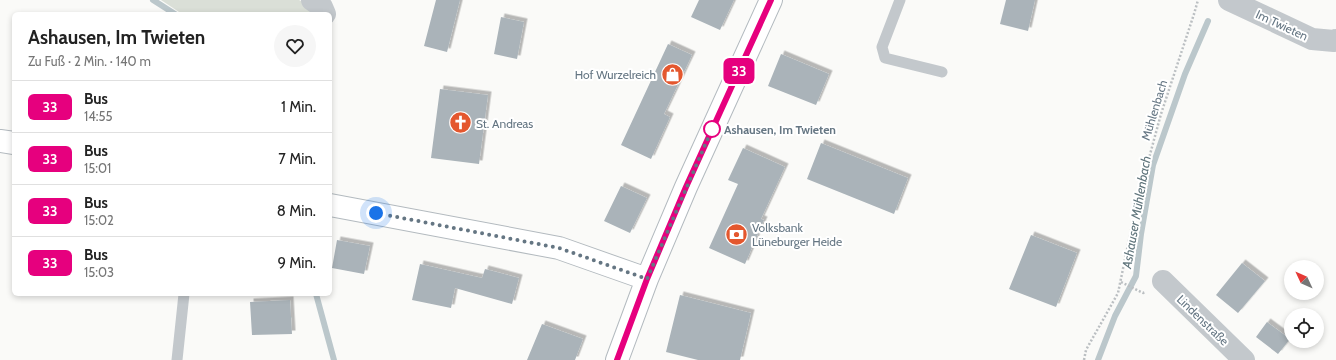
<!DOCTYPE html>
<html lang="de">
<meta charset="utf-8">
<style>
body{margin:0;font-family:Cabin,sans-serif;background:#f6f6f6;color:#222;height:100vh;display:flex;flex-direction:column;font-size:15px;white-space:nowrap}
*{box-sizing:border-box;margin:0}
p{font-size:13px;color:#767676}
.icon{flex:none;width:22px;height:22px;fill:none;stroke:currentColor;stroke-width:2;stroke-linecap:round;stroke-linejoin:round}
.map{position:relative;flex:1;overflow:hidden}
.details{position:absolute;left:12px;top:12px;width:320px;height:284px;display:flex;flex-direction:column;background:#fff;border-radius:6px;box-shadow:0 2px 6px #0003}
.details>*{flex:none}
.badge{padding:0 8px;border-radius:6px;font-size:14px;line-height:26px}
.needle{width:26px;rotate:314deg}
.buttons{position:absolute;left:1284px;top:260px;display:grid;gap:8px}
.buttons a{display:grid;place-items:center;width:40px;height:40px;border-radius:50%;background:#fff;box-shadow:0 2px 6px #0003;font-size:20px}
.you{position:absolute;width:20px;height:20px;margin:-10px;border:3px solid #fff;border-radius:50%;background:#1a73e8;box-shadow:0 0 0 6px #1a73e833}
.map>.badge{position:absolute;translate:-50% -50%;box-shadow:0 0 0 2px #fff}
.round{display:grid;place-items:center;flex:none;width:42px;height:42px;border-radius:21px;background:#f6f6f6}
.summary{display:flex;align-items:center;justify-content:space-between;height:68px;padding:0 16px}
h1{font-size:19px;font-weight:700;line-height:30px}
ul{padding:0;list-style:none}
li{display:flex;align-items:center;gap:12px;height:52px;padding:0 16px;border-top:1px solid #e0e0e0}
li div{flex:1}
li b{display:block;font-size:15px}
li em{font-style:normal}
li .badge{min-width:44px;font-weight:700;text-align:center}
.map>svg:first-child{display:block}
.green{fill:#dadfd7}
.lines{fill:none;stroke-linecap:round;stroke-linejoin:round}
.stream{stroke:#bbc7cb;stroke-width:6}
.building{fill:#aab3b9;filter:url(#shadow)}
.secondary-casing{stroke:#b3babf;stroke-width:24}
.path{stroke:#bbbfc2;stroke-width:2.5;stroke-dasharray:2 2;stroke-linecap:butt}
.lane{stroke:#c3c8cc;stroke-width:11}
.street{stroke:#c3c8cc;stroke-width:22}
.secondary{stroke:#fff;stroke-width:22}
.line-casing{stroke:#fff;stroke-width:9}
.line{stroke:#e6007e;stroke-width:6}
.walk{stroke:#657683;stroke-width:4;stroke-dasharray:0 7.2}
.stop-dot{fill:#fff;stroke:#e6007e;stroke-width:2}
.labels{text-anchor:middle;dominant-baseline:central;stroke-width:4;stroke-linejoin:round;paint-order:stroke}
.street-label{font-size:12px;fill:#657683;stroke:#fff}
.poi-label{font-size:12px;fill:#657683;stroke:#fff;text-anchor:start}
.stop-label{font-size:12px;font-weight:bold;fill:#657683;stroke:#fff;text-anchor:start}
.water-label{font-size:13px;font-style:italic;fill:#60757c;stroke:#fff}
</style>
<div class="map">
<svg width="1336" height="360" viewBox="0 0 1336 360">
<defs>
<filter id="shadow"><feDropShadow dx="3.5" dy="-3.5" stdDeviation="0" flood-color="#0004"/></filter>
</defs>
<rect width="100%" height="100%" fill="#fafaf8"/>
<path class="green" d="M161,0H299L303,2L313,14H182Z"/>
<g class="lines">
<path class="stream" d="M153,0L175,14
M316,294L334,360
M1098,360L1115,316L1136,276L1141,234L1153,165L1185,74L1208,21"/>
</g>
<path class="building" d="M436,0H460L447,52L424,46Z
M699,0H734L720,30L691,17Z
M1006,0H1035L1028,31L1000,24Z
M501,17L524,22L517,59L494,54Z
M668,44L692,55L664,114L670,117L651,159L621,145Z
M781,54L829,74L816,105L768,86Z
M440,89L488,95L479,164L431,158Z
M821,143L908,178L894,214L807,179Z
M743,148L785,167L761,219L764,220L745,264L709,248L738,184L728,180Z
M621,186L647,198L630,233L604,221Z
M1031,235L1077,253L1056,307L1009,289Z
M337,240L370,246L364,274L332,268Z
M1242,263L1265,281L1238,313L1216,295Z
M420,264L482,278L485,269L519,278L512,304L455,288L451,308L412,300Z
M680,295L751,313L740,360H698L666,352Z
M290,300L292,334L252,335L250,302Z
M1267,322L1290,339L1278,354L1256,337Z
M542,324L583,339L575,360H527Z"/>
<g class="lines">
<defs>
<path id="secondary" d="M0,141L14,143
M330,205L559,248L647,279
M617,360L647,279L686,187L771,0"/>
</defs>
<use href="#secondary" class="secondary-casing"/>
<path class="path" d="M1121,282L1143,293L1146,292
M1084,360L1086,350L1118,293L1136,206L1161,114L1194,14L1198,0"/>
<path class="lane" d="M900,0L882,47L885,58L942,72
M177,360L184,294"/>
<path class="street" d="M312,0L322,7L325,14
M1229,0L1312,39L1334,41L1336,40
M1163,281L1244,360"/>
<use href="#secondary" class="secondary"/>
</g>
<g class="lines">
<defs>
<path id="line" d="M617,360L647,279L686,187L771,0"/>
</defs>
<use href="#line" class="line-casing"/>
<use href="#line" class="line"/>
<path class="walk" d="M376,213L559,248L647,279L712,129"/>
</g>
<defs>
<symbol id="shop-disc" viewBox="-11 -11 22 22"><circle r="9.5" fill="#e4572e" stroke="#fff"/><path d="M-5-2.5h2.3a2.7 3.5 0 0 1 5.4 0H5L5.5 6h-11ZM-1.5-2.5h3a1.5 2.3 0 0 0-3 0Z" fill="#fff"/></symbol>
<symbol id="church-disc" viewBox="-11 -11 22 22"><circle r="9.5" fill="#e4572e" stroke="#fff"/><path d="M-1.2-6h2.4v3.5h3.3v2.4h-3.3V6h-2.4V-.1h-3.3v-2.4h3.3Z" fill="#fff"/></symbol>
<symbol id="bank-disc" viewBox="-11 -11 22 22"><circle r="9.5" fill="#e4572e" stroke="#fff"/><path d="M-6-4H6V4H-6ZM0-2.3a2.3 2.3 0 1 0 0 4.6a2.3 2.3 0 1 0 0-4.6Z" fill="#fff"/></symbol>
</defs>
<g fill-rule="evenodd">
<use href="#shop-disc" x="660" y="62" width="25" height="25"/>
<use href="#church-disc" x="448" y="110" width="25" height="25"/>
<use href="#bank-disc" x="724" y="222" width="25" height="25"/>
</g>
<circle class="stop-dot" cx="712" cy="129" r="8"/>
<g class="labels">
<g class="street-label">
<text transform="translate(1282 25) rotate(25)">Im Twieten</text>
<text transform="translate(1154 110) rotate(-73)">Mühlenbach</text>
<text transform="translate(1203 320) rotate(44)">Lindenstraße</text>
</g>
<g class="poi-label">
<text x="656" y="74" text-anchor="end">Hof Wurzelreich</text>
<text x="476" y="123">St. Andreas</text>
<text x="752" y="227">Volksbank<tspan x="752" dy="14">Lüneburger Heide</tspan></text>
</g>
<g class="stop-label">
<text x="724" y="129">Ashausen, Im Twieten</text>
</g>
<g class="water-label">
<text transform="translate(1136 212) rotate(-80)">Ashauser Mühlenbach</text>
</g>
</g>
</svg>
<div class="buttons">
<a><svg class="needle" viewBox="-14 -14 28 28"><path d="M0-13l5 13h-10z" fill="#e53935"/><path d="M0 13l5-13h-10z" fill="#767676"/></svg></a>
<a><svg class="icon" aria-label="locate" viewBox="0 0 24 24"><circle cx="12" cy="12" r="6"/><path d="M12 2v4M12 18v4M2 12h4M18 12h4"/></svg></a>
</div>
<div class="you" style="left:376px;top:213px"></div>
<b class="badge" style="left:739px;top:71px;background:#e6007e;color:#fff">33</b>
<section class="details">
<div class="summary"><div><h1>Ashausen, Im Twieten</h1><p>Zu Fuß · 2 Min. · 140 m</p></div><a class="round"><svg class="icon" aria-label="heart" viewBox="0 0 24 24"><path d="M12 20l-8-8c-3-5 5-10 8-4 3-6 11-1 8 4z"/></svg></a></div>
<ul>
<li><span class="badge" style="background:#e6007e;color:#fff">33</span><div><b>Bus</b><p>14:55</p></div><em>1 Min.</em></li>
<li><span class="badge" style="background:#e6007e;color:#fff">33</span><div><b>Bus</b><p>15:01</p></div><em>7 Min.</em></li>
<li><span class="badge" style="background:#e6007e;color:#fff">33</span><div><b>Bus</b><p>15:02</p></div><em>8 Min.</em></li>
<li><span class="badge" style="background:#e6007e;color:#fff">33</span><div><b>Bus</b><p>15:03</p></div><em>9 Min.</em></li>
</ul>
</section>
</div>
